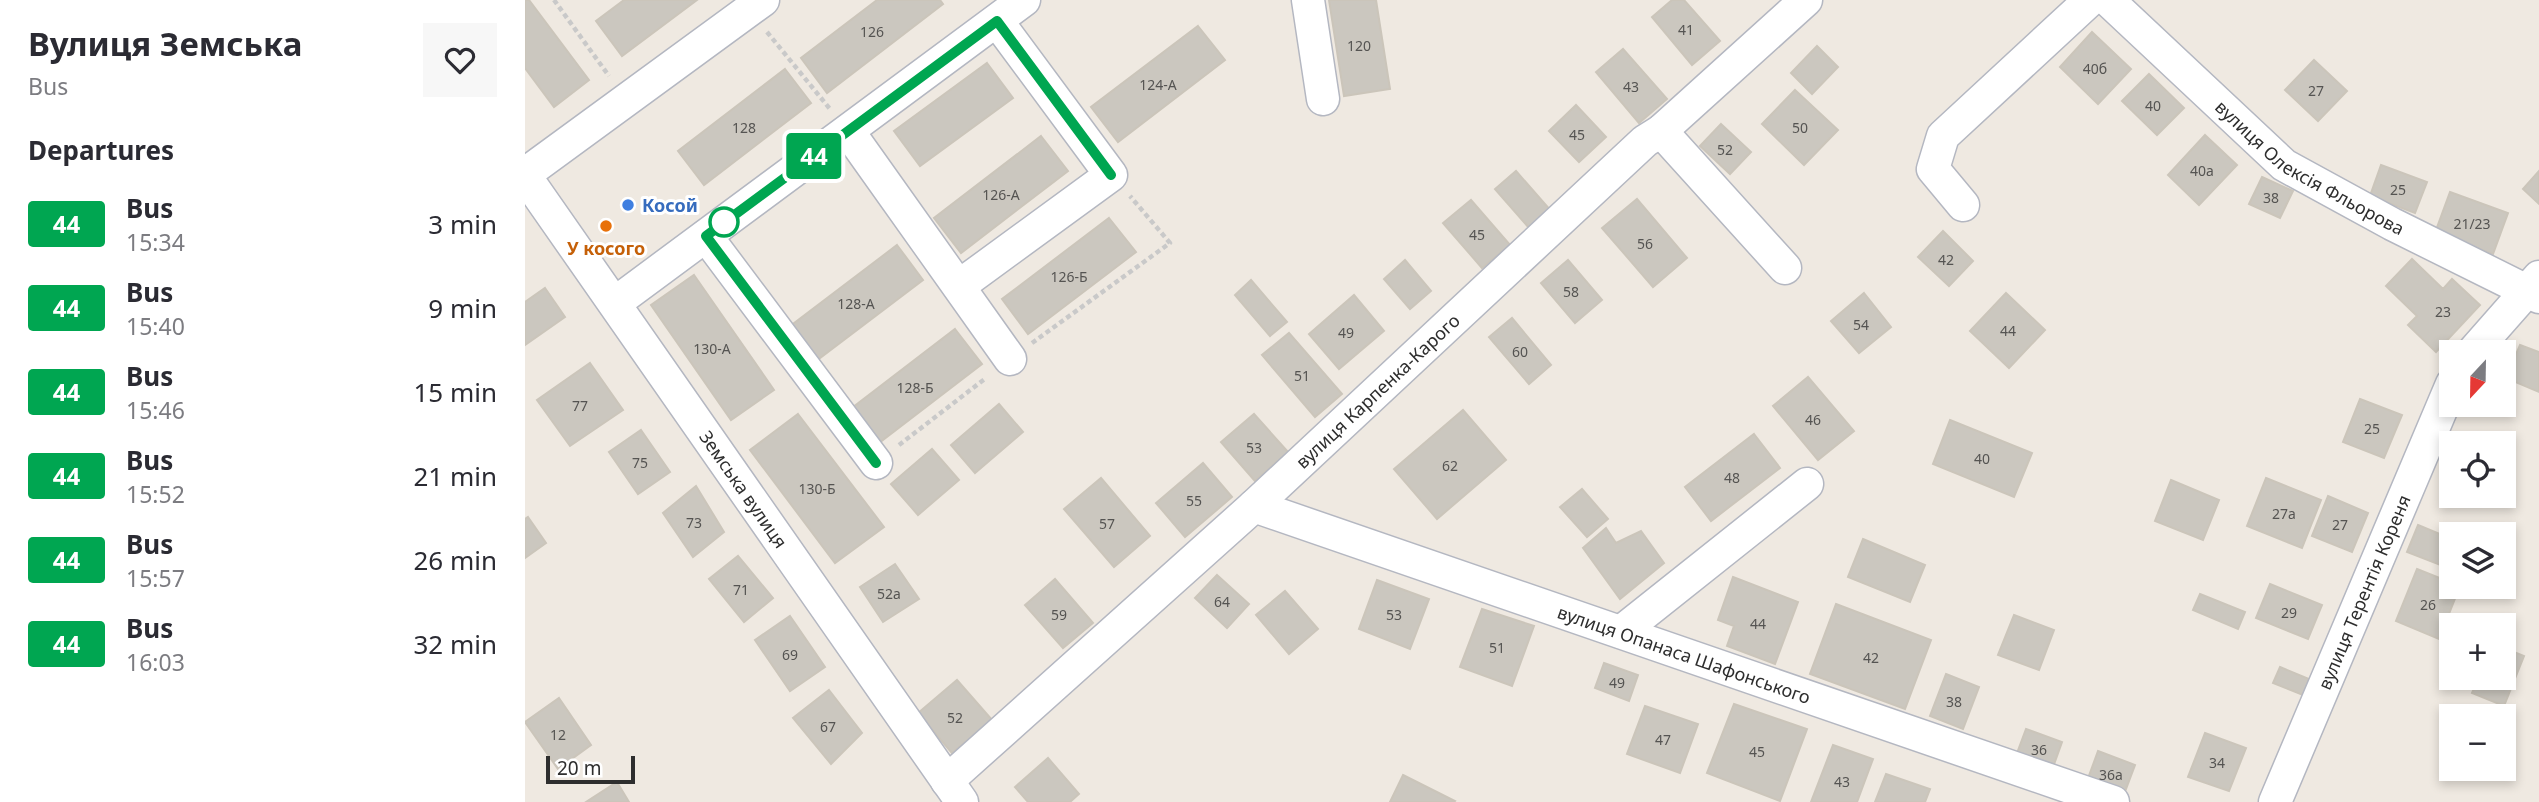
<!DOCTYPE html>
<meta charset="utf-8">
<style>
body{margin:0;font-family:"Noto Sans",sans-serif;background:#f7f7f7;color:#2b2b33;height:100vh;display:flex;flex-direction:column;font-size:26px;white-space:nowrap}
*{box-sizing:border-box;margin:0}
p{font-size:23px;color:#7c7c81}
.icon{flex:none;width:38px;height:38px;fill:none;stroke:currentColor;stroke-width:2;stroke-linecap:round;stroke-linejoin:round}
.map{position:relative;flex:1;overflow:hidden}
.panel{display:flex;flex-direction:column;background:#fff;width:525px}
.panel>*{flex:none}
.badge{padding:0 14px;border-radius:5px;font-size:24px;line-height:46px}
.needle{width:46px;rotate:202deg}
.controls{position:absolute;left:1914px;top:340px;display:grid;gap:14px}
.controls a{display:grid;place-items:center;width:77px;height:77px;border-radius:0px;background:#fff;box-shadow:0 4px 10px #0003;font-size:35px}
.scale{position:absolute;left:21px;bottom:18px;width:89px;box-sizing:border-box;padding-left:7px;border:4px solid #2e2e2e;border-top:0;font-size:19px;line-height:24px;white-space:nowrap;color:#2e2e2e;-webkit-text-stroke:5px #fff;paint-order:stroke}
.map>.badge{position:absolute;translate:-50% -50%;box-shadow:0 0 0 4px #fff}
h2{padding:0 28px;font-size:26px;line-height:63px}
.round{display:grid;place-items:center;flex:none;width:74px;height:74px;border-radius:0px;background:#f7f7f7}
.summary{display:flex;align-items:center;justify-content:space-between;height:119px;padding:0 28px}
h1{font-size:33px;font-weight:700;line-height:52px}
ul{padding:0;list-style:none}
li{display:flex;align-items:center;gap:21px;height:84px;padding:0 28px}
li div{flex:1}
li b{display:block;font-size:26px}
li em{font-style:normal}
li .badge{min-width:77px;font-weight:700;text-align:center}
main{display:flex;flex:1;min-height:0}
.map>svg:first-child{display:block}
.building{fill:#cbc7bf;stroke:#cbc5ba;stroke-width:2}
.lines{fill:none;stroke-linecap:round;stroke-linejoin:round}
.minor-casing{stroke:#b4b7c1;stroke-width:35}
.path{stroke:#c9c9c9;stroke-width:4.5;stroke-dasharray:5 3.5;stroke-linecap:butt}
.minor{stroke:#fff;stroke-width:32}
.line-casing{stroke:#fff;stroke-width:16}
.line{stroke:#00a651;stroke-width:10}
.shop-dot{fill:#3f7fe0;stroke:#fff;stroke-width:2.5}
.stop-dot{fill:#fff;stroke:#00a651;stroke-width:3.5}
.food-dot{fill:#e8710a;stroke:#fff;stroke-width:2.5}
.labels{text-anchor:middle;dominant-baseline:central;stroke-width:6;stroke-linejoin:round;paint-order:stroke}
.number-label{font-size:14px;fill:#555452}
.street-label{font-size:18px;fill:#2e2e2e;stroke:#fff}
.shop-label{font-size:18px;font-weight:bold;fill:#366cbe;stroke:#fff;text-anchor:start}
.food-label{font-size:18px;font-weight:bold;fill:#c56008;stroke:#fff}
</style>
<main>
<section class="panel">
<div class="summary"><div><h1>Вулиця Земська</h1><p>Bus</p></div><a class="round"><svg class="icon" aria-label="heart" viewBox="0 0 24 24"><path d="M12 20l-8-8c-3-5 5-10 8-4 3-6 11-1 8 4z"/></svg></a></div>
<h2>Departures</h2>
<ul>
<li><span class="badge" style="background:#00a651;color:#fff">44</span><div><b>Bus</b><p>15:34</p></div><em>3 min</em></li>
<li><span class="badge" style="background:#00a651;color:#fff">44</span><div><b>Bus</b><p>15:40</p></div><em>9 min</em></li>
<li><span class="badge" style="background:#00a651;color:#fff">44</span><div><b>Bus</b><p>15:46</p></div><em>15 min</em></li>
<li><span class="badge" style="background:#00a651;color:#fff">44</span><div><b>Bus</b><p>15:52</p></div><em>21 min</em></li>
<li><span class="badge" style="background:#00a651;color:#fff">44</span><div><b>Bus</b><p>15:57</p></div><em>26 min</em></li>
<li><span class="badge" style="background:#00a651;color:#fff">44</span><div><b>Bus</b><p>16:03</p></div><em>32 min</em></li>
</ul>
</section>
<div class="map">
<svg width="2014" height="802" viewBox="0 0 2014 802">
<rect width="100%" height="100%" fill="#efe9e1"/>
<path class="building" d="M0,0H4L64,80L29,107L0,68Z
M99,0H172L97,56L71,21Z
M352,0H415L418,4L302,93L276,58Z
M804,0H851L865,89L819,96Z
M1147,0H1159L1195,41L1167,65L1127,17Z
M673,26L700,60L593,142L566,107Z
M1567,32L1606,69L1573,104L1535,67Z
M1292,46L1313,67L1287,94L1266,73Z
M1098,49L1142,99L1114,123L1071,72Z
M1789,60L1822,91L1793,121L1760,90Z
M462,63L488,98L395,166L369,131Z
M260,69L286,103L179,185L153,151Z
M1624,74L1659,108L1632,135L1597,101Z
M1270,90L1313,130L1279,165L1237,124Z
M1051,105L1081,137L1054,162L1024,131Z
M1196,124L1226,152L1205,174L1175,146Z
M1680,135L1712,165L1674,205L1643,175Z
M516,136L543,171L436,253L409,218Z
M1856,165L1902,182L1890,213L1845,196Z
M991,171L1026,211L1005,229L970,189Z
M2014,171V204L1998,189Z
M1737,177L1768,191L1755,218L1724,204Z
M1925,192L1983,213L1968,254L1910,233Z
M1112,199L1162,258L1128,287L1077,228Z
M946,200L985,245L957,268L918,223Z
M584,218L611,252L503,334L477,299Z
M1418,231L1448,261L1424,286L1393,257Z
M372,245L398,280L291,361L264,327Z
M1887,259L1918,289L1927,279L1955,305L1911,352L1883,325L1892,316L1861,286Z
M880,260L906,291L885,309L859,279Z
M1043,260L1077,300L1050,323L1016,283Z
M169,275L249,390L206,420L126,305Z
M726,280L762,322L745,336L710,295Z
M20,288L40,317L0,345V302Z
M1339,293L1366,327L1334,353L1306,321Z
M1481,293L1520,330L1484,368L1445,331Z
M829,295L859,331L814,369L784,334Z
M987,318L1026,365L1004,384L964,337Z
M430,329L457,364L350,446L323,411Z
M764,333L817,394L790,417L737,355Z
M1995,345L2014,352V392L1981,378Z
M65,363L98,410L45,446L12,400Z
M1283,377L1329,431L1293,460L1248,406Z
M1835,399L1877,415L1859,458L1818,442Z
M474,404L498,432L450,473L426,445Z
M938,410L981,460L912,519L869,469Z
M273,414L359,527L310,563L225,450Z
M729,414L763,452L730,481L696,442Z
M1425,420L1507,453L1489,497L1408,464Z
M116,430L145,472L113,494L84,452Z
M1229,434L1255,468L1186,521L1160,487Z
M407,449L434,480L393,515L366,484Z
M678,463L707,497L660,537L631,503Z
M576,478L625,536L589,567L539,509Z
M1741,478L1796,500L1777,548L1722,526Z
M1646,480L1694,500L1678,540L1630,521Z
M171,486L199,532L168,557L138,513Z
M1057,489L1083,519L1062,537L1035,507Z
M1803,496L1843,513L1827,552L1787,536Z
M3,517L21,543L0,558V519Z
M1893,525L1927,539L1918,566L1882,552Z
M1081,528L1091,543L1116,531L1139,563L1095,599L1058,548Z
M1338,539L1400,565L1385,602L1323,577Z
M213,556L248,598L219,622L184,579Z
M370,564L394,599L358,622L335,587Z
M1892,569L1927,583V586H1935L1914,639L1871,621Z
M692,575L724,604L702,628L670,598Z
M1208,577L1273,602L1250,664L1202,646L1209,626L1193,620Z
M530,579L568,623L538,648L500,605Z
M852,580L904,599L885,649L834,629Z
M1745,584L1797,605L1783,639L1731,618Z
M760,591L793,629L764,654L731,615Z
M1675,594L1720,612L1713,629L1668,610Z
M1311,604L1406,640L1380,709L1285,674Z
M957,609L1009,626L987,686L935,667Z
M1489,615L1529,630L1514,670L1473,655Z
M265,616L300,667L265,691L230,640Z
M1979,648L1999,656L1979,706L1947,693L1954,677H1979Z
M1079,663L1113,675L1104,701L1070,688Z
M1755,667L1784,679L1778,695L1748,683Z
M1421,674L1454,687L1438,729L1405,716Z
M432,680L467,720L427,753L393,713Z
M304,690L337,733L306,764L268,718Z
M34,698L66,745L33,769L0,722Z
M1209,704L1282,729L1255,801L1182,773Z
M1120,706L1173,724L1155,773L1102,754Z
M1501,729L1537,742L1527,770L1491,756Z
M1680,733L1721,748L1704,791L1663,777Z
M1308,745L1348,759L1332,802H1286Z
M1573,751L1610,765L1598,797L1561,784Z
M523,758L554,794L545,802H503L490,787Z
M1361,774L1405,789L1400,802H1350Z
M878,775L930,801L929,802H865Z
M92,782L104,802H61Z"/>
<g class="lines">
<defs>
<g id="minor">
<path d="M783,0L798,99"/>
<path id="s1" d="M1583,0L1759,165L1867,224L2014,297"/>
<path d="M323,131L485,359"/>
<path d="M1136,131L1260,268"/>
<path d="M0,174L238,0"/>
<path id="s2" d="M0,176L437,802"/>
<path d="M1438,205L1408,169L1418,136L1565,0"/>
<path d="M181,236L351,463"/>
<path d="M434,286L586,175L472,21"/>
<path d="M90,303L499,0"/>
<path d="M1948,352L2014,277"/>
<path id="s3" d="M729,506L1588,802"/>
<path d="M1096,632L1282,484"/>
<path id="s4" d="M422,781L729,506L1120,141L1136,131L1281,0"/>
<path id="s5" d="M1750,802L1927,384"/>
</g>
</defs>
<use href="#minor" class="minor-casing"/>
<path class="path" d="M29,0L84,76
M242,32L305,109
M507,343L645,243L605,196
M374,445L461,378"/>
<use href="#minor" class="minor"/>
</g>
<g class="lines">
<defs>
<path id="line" d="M351,463L181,236L472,21L586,175"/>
</defs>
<use href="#line" class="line-casing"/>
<use href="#line" class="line"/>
</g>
<circle class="shop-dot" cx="103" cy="205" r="7"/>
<circle class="stop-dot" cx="199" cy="222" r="14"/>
<circle class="food-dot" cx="81" cy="226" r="7"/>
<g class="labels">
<g class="number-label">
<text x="1161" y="29">41</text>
<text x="347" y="31">126</text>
<text x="834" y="45">120</text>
<text x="1570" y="68">40б</text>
<text x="633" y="84">124-А</text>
<text x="1106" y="86">43</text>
<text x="1791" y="90">27</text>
<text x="1628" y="105">40</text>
<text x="219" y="127">128</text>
<text x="1275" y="127">50</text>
<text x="1052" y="134">45</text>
<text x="1200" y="149">52</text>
<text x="1677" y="170">40а</text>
<text x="1873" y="189">25</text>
<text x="476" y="194">126-А</text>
<text x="1746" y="197">38</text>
<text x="1947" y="223">21/23</text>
<text x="952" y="234">45</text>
<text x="1120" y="243">56</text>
<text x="1421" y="259">42</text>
<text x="544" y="276">126-Б</text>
<text x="1046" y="291">58</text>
<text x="331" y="303">128-А</text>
<text x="1918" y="311">23</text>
<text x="1336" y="324">54</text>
<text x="1483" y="330">44</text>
<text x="821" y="332">49</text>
<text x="187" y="348">130-А</text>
<text x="995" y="351">60</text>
<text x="777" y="375">51</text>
<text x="390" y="387">128-Б</text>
<text x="55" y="405">77</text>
<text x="1288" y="419">46</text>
<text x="1847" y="428">25</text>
<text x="729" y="447">53</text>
<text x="1457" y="458">40</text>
<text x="115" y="462">75</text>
<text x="925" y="465">62</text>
<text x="1207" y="477">48</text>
<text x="292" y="488">130-Б</text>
<text x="669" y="500">55</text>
<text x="1759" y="513">27а</text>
<text x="169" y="522">73</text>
<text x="582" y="523">57</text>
<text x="1815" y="524">27</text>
<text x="216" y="589">71</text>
<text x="364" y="593">52а</text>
<text x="697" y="601">64</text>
<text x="1903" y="604">26</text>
<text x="1764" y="612">29</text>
<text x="534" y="614">59</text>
<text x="869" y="614">53</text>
<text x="1233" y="623">44</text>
<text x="972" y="647">51</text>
<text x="265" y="654">69</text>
<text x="1346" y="657">42</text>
<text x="1092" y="682">49</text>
<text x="1429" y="701">38</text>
<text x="430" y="717">52</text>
<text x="303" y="726">67</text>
<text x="33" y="734">12</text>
<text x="1138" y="739">47</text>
<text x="1514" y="749">36</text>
<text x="1232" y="751">45</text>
<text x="1692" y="762">34</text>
<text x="1586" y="774">36а</text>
<text x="1317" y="781">43</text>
</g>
<g class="street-label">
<text stroke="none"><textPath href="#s1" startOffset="264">вулиця Олексія Фльорова</textPath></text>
<text stroke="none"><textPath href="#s4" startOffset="581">вулиця Карпенка-Карого</textPath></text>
<text stroke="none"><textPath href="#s2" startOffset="382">Земська вулиця</textPath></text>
<text stroke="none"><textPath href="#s5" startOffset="228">вулиця Терентія Кореня</textPath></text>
<text stroke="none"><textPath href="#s3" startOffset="455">вулиця Опанаса Шафонського</textPath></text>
</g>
<g class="shop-label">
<text x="117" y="205">Косой</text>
</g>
<g class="food-label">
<text x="81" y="248">У косого</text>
</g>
</g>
</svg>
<div class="controls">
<a><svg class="needle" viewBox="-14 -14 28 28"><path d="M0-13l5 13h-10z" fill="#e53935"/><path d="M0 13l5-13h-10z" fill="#7c7c81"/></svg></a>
<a><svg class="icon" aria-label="locate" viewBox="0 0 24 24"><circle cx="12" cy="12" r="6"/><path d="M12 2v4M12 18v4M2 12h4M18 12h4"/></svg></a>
<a><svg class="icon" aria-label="layers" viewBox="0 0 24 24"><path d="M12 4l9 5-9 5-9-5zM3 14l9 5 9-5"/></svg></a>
<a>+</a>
<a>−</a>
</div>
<div class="scale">20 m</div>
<b class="badge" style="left:289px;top:156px;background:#00a651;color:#fff">44</b>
</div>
</main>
